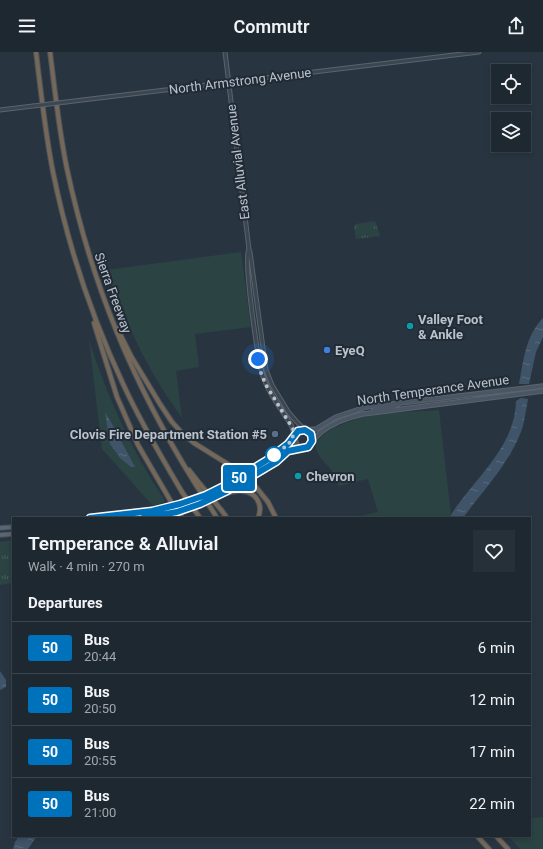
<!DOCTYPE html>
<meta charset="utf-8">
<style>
body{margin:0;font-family:Roboto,sans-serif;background:#263039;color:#f1f3f6;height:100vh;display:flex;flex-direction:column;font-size:15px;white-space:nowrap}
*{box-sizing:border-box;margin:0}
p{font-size:13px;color:#a1a6ab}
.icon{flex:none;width:22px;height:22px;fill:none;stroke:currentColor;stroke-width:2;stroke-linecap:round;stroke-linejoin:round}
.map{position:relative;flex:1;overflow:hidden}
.drawer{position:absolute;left:12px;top:465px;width:519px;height:320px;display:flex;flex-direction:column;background:#1e2831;border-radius:0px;box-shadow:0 2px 6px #0003,0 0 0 1px #3c444d}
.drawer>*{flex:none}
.badge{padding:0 8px;border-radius:3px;font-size:14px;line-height:26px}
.buttons{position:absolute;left:491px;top:12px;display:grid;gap:8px}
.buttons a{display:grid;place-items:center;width:40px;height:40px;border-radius:0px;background:#1e2831;box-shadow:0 2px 6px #0003,0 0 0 1px #3c444d;font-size:20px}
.you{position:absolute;width:20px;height:20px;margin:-10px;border:3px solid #fff;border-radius:50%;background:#1a73e8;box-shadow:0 0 0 6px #1a73e833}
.map>.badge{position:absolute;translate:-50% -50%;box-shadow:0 0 0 2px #fff}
h2{padding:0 16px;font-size:15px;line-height:36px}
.round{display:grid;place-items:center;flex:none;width:42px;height:42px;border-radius:0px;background:#263039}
.headline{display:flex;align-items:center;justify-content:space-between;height:68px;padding:0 16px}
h1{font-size:19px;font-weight:600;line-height:30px}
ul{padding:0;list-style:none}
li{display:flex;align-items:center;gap:12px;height:52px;padding:0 16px;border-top:1px solid #3c444d}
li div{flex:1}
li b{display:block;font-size:15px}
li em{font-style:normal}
li .badge{min-width:44px;font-weight:700;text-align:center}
header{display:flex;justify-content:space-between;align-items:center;height:52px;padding:0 16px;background:#1e2831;font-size:18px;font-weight:600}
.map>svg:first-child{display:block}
.grass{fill:#2b4343}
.park{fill:url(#park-tufts)}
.water{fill:url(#water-ripples)}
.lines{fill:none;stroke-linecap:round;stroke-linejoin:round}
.tertiary-casing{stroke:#5a646e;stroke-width:5}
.secondary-casing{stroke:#5a646e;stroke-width:5.5}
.primary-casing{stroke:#49525d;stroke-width:5.5}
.motorway-casing{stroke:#47515b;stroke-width:6}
.tertiary{stroke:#3c4651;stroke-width:3}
.secondary{stroke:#4a5664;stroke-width:3.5}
.primary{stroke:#5a6671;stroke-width:3.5}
.motorway{stroke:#766859;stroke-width:4}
.tertiary-bridge-casing{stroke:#5a646e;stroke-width:5;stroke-linecap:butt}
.motorway-bridge-casing{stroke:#47515b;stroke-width:6;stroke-linecap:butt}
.tertiary-bridge{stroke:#3c4651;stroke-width:3}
.motorway-bridge{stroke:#766859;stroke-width:4}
.line-casing{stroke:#fff;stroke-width:9}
.line{stroke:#0072bc;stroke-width:6}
.walk{stroke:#b9c1cb;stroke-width:4;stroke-dasharray:0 7.2}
.culture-dot{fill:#0f9aa8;stroke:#212b36;stroke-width:1.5}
.shop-dot{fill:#3f7fe0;stroke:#212b36;stroke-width:1.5}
.service-dot{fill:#5c6f8a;stroke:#212b36;stroke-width:1.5}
.stop-dot{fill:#fff;stroke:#0072bc;stroke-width:2}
.labels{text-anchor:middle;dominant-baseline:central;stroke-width:4;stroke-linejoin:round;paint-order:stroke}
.street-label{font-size:13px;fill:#b9c1cb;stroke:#212b36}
.poi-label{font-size:13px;font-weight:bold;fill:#b9c1cb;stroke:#212b36;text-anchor:start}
</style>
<header><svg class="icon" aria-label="menu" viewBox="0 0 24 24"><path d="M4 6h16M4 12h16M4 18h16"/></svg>Commutr<svg class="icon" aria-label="share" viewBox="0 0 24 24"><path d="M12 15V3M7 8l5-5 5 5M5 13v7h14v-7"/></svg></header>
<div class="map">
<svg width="543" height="797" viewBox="0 0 543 797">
<defs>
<pattern id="park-tufts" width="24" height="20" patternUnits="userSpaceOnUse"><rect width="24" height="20" fill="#2b4343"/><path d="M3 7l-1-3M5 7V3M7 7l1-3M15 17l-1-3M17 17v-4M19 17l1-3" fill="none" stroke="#485c5d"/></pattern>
<pattern id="water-ripples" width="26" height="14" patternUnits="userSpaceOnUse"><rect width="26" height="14" fill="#3f5469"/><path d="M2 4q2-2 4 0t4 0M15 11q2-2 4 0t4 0" fill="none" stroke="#596b7d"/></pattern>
</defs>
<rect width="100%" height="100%" fill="#283541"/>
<path class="grass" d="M241,200L251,275L195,282L199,315L176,319L182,366C173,353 163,339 155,325C135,291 120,254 106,218Z
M89,288C107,344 131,398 164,447V450L153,454L102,397Z
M439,358L451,463L449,466H351L378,460L368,427L339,434C337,429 334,423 331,418C326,411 317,404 316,395C315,379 355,367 368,364C391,359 416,360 439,358Z
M543,765V797H520L508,784H530V766Z"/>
<path class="park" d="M375,169L380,184L356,187L354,174L356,172Z
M13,488V531L0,533V490Z"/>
<path class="water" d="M543,266V285L536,300L529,332H519C524,307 525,285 543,266Z
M521,346L528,347C526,357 525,367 522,377C510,411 484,437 463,466H449C472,428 515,397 516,349Z
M105,360L112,372L135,415H131L120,406L110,392Z
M0,619L6,628V635L0,638Z
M19,784H37L28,797H13L15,790Z"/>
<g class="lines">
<defs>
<path id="tertiary" d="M225,0L249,197L250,200L266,318L272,333L289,361L296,369L305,378
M66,50L479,0
M0,58L33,54
M249,197C243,206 258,313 264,327C268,339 275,349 282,359C288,369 292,371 294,383"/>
<path id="secondary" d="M374,358L395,354L400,351
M305,378L316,377L336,365L366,355L543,334
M294,384L297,393L302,397
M312,389C315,386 318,383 321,380C333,371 349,365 363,362L543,339
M223,441L276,410L287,399L293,397L308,395L312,389L311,382L305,378L298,379L288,392L245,422"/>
<path id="primary" d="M90,466C111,464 133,463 154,458C187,452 217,439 245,422
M143,466L183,459L218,444
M0,476L13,475
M0,483L13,482"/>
<path id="motorway" d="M36,0C41,40 45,80 53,120C68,194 92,266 124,334C141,371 162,406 182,440
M50,0C55,39 59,79 67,117C92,234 133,332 196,433
M94,271L117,345L138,393L177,460L182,466
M117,276L131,304L160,352L172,370L182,381L194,391L247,424L268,450L276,466
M189,418L200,432
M218,444C225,442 232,439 239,439C255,438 264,452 258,466
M222,459L227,466
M214,461L217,466
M477,784L489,797
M496,784L508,797"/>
</defs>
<use href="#tertiary" class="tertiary-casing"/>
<use href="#secondary" class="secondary-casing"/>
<use href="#primary" class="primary-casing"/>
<use href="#motorway" class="motorway-casing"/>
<use href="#tertiary" class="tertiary"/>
<use href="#secondary" class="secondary"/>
<use href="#primary" class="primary"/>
<use href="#motorway" class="motorway"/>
<defs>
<path id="tertiary-bridge" d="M33,54L66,50"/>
<path id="motorway-bridge" d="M200,432L222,459
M196,433L214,461
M182,440L200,466"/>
</defs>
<use href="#tertiary-bridge" class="tertiary-bridge-casing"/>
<use href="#motorway-bridge" class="motorway-bridge-casing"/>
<use href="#tertiary-bridge" class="tertiary-bridge"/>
<use href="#motorway-bridge" class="motorway-bridge"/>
</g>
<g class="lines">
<defs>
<path id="line" d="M90,466L152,459L180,452L206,443L230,431L267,408L288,392L298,379L305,378L311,382L312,389L308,395L288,399L276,410L227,439L200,452L177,460L143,466"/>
</defs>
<use href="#line" class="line-casing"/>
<use href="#line" class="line"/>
<path class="walk" d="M258,307L261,321L266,333L293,377C295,391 284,395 274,403"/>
</g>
<g class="culture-dot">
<circle cx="410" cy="274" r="4"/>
<circle cx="298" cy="424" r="4"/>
</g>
<circle class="shop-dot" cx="327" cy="298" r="4"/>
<circle class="service-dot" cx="275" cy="382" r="4"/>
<circle class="stop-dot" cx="274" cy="403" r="8"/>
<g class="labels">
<g class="street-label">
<text transform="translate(240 29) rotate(-7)">North Armstrong Avenue</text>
<text transform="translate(238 110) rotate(-97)">East Alluvial Avenue</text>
<text transform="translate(113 241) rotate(70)">Sierra Freeway</text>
<text transform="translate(433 338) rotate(-8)">North Temperance Avenue</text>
</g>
<g class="poi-label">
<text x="418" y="267">Valley Foot<tspan x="418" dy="15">&amp; Ankle</tspan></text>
<text x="335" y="298">EyeQ</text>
<text x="267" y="382" text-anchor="end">Clovis Fire Department Station #5</text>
<text x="306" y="424">Chevron</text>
</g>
</g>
</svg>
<div class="buttons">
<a><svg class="icon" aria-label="locate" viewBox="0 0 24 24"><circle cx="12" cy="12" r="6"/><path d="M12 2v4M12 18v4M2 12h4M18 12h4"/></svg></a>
<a><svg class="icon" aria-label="layers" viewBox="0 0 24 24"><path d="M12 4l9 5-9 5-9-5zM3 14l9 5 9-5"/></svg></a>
</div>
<div class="you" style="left:258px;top:307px"></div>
<b class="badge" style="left:239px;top:426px;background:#0072bc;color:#fff">50</b>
<section class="drawer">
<div class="headline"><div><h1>Temperance &amp; Alluvial</h1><p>Walk · 4 min · 270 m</p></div><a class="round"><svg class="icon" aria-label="heart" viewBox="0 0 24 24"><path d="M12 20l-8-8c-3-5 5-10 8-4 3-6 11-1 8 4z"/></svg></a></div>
<h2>Departures</h2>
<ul>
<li><span class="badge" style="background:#0072bc;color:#fff">50</span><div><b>Bus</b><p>20:44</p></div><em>6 min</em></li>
<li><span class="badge" style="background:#0072bc;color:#fff">50</span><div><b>Bus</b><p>20:50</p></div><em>12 min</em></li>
<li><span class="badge" style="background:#0072bc;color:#fff">50</span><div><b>Bus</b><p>20:55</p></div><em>17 min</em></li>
<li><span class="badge" style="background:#0072bc;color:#fff">50</span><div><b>Bus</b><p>21:00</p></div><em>22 min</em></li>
</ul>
</section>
</div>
